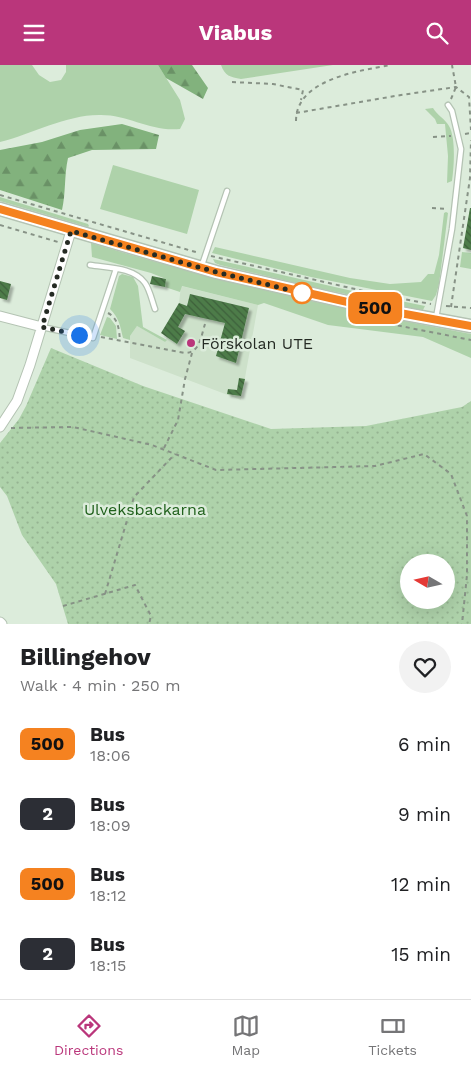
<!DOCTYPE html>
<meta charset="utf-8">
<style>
body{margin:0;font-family:"Work Sans",sans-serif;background:#f2f2f2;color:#202124;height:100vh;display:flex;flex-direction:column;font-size:19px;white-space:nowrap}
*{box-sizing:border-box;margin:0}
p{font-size:16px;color:#757577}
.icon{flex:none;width:28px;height:28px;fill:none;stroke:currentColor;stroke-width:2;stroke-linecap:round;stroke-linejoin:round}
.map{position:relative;height:559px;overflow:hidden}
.drawer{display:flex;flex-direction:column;background:#fff;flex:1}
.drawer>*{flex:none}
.badge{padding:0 10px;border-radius:8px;font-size:18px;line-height:32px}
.needle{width:32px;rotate:279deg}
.controls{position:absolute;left:400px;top:489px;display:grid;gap:10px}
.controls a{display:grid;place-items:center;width:55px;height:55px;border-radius:50%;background:#fff;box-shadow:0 5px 20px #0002;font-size:25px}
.you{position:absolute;width:25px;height:25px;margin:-12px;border:4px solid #fff;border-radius:50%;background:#1a73e8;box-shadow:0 0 0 8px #1a73e833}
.map>.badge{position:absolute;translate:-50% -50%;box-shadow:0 0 0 2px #fff}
.round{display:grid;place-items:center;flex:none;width:52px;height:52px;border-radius:26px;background:#f2f2f2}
.head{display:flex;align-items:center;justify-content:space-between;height:85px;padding:0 20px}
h1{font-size:24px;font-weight:700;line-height:38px}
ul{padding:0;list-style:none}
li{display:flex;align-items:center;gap:15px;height:70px;padding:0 20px}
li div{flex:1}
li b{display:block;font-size:19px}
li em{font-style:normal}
li .badge{min-width:55px;font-weight:700;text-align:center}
header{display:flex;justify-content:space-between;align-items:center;height:65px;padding:0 20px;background:#ba367b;color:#fff;font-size:22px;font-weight:700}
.tab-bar{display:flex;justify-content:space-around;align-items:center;height:70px;border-top:1px solid #e0e0e0;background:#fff;font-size:14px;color:#757577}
.tab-bar a{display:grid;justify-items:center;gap:2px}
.tab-bar .on{color:#ba367b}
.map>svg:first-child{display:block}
.built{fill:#cde1ca}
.grass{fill:#aed2aa}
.forest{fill:url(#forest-firs)}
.park{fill:url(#park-dots);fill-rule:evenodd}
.building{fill:url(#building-back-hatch);filter:url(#shadow)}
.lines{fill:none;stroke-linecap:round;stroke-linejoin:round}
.lane-casing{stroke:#b4c3b3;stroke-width:7}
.street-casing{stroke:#b4c3b3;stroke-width:11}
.secondary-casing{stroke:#b4c3b3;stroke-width:15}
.path{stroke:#879286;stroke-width:2;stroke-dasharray:4 4;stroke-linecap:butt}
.lane{stroke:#fff;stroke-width:4.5}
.street{stroke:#fff;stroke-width:9}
.secondary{stroke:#fff;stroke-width:12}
.line-casing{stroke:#fff;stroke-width:11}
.line{stroke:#f58220;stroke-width:8}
.walk{stroke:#252b24;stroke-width:5;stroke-dasharray:0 9}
.stop-dot{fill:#fff;stroke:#f58220;stroke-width:2.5}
.poi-dot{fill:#ba367b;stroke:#dcecdb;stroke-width:2}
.labels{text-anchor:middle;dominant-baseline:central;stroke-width:5;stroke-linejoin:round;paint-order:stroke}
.poi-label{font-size:16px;fill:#252b24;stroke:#dcecdb;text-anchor:start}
.park-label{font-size:16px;fill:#20611c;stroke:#dcecdb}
</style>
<header><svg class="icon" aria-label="menu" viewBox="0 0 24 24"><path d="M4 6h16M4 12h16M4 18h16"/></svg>Viabus<svg class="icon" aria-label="search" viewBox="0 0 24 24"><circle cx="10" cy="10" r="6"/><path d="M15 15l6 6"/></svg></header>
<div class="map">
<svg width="471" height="559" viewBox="0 0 471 559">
<defs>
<pattern id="forest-firs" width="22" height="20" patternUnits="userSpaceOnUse" patternTransform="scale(1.25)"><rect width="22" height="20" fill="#82b27d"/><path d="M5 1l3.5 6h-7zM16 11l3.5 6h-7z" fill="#6a9166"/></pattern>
<pattern id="park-dots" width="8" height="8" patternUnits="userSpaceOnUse" patternTransform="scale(1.25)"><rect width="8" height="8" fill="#aed2aa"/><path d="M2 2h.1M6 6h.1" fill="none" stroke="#96b492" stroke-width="1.8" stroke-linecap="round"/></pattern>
<pattern id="building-back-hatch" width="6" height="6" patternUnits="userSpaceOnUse" patternTransform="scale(1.25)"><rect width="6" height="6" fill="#4e7c4a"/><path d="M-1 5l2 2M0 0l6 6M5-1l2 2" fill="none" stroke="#3d603a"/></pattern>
<filter id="shadow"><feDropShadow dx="3" dy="3" stdDeviation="1" flood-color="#0004"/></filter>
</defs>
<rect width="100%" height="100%" fill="#dcecdb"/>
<path class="built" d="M181,221L258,240L241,335L130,293V271L137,261L165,277L179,238Z"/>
<path class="grass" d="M0,0H32L39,10L50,17L61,15L66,7V0H158L180,35L185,54L180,64C151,67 129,50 101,50C68,49 32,69 0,77Z
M221,0H333L241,14C230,12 225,11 221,0Z
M433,43C437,50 445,54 449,61C456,73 454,102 452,116L447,118L448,91L445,59H437L435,54L425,44Z
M113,100L199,125L187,169L100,144Z
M0,132L88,159L89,161L88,162L0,136Z
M446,147L448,148L439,219L436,230L432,236L311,212L212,188L215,182L350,213L390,219L421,217L428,209H434L439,190L444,148Z
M91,178C216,216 343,245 471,269V293L423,272L328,260L264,238L258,240L182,221L180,227L165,222L166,214L151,208L92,192Z
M462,187L471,188V204L460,202Z
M213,194L348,225L425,241L423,245L416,244L308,221L220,200L215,198Z
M122,209L133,212L138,221L143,262L167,275L165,277L137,261L130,271V275L123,273C120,260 119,253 110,244L119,211Z
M107,252L110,253L116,261L117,274L100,270Z"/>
<path class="forest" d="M158,0H192L208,23L203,34L166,13Z
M122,59L159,70L156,84L92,85L68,93C64,111 66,128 62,145L0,125V85L42,77L80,65Z"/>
<path class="park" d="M51,283L143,321L271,364L366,361L462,342L471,336V559H68L56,519L22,470L7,431L0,422V378L19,354L26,341ZM409,498H446V535H409Z"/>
<path class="building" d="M470,143H471V185L463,183Z
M152,211L166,214L165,222L150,219Z
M0,216L11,219L7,235L0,233Z
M190,229L249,243L236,298L216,291L225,258L185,249L178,262L185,266L177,279L161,268L179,238L187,241Z
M239,313L245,314L241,331L227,329L228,324L237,325Z"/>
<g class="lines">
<defs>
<path id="lane" d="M90,200C108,203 133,202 145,218C150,225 152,236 155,244
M202,200L227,126
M436,253L452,164L461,84L452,46L448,40
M42,262L93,273L116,204"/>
<path id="street" d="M0,251L42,262
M0,362L17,336L30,300L71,166
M0,557L2,559"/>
<path id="secondary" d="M0,144L216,207L378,244L471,261"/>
</defs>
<use href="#lane" class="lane-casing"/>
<use href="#street" class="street-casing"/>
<use href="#secondary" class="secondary-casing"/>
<path class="path" d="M232,17L273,19L303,25L301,35
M451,34L456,22L452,0
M296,48L401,30L456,22L469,32L471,65
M296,56C296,14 359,6 390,0
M465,69L471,68
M433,72L451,71
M0,130L199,188
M432,143L448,144
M0,160L58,177
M211,191L381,230L431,239
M446,241L471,243
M451,242L470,113L471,75
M108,248C119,254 119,265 120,276
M390,259L471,275
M101,272L185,288C200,288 201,271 205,259
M11,363L73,362L152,380L216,405L375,401L424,389L451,409L467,451V510L462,559
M164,383L178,355L185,314L192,288
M105,529L134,432L175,389
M63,541L135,520L151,551L149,559"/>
<use href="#lane" class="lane"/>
<use href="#street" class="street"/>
<use href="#secondary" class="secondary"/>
</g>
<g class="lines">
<defs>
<path id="line" d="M0,144L216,207L378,244L471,261"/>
</defs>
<use href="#line" class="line-casing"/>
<use href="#line" class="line"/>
<path class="walk" d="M79,270L42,262L71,166L216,207L302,228"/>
</g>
<circle class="stop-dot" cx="302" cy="228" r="10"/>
<circle class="poi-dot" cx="191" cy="278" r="5"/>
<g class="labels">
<g class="poi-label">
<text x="201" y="278">Förskolan UTE</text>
</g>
<g class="park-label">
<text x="145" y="444">Ulveksbackarna</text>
</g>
</g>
</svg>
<div class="controls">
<a><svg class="needle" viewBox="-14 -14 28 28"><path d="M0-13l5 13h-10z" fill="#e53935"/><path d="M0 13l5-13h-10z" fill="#757577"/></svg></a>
</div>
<div class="you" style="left:79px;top:270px"></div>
<b class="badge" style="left:375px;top:243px;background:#f58220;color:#111">500</b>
</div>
<section class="drawer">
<div class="head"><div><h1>Billingehov</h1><p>Walk · 4 min · 250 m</p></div><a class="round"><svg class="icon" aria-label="heart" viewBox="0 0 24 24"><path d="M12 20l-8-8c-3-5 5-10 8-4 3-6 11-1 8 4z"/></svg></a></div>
<ul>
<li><span class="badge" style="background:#f58220;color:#111">500</span><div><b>Bus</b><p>18:06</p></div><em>6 min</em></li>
<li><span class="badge" style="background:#2c2e35;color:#fff">2</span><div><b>Bus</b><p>18:09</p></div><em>9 min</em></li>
<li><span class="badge" style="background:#f58220;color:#111">500</span><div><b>Bus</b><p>18:12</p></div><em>12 min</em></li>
<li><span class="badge" style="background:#2c2e35;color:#fff">2</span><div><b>Bus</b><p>18:15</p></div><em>15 min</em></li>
</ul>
</section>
<nav class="tab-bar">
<a class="on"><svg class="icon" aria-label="directions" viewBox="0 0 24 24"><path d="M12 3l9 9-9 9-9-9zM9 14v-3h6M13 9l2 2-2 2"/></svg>Directions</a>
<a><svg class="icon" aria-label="map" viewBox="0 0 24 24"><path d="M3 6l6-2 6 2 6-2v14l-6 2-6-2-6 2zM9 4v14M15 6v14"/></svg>Map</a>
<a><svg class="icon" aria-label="tickets" viewBox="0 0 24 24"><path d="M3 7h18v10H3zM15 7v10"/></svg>Tickets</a>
</nav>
